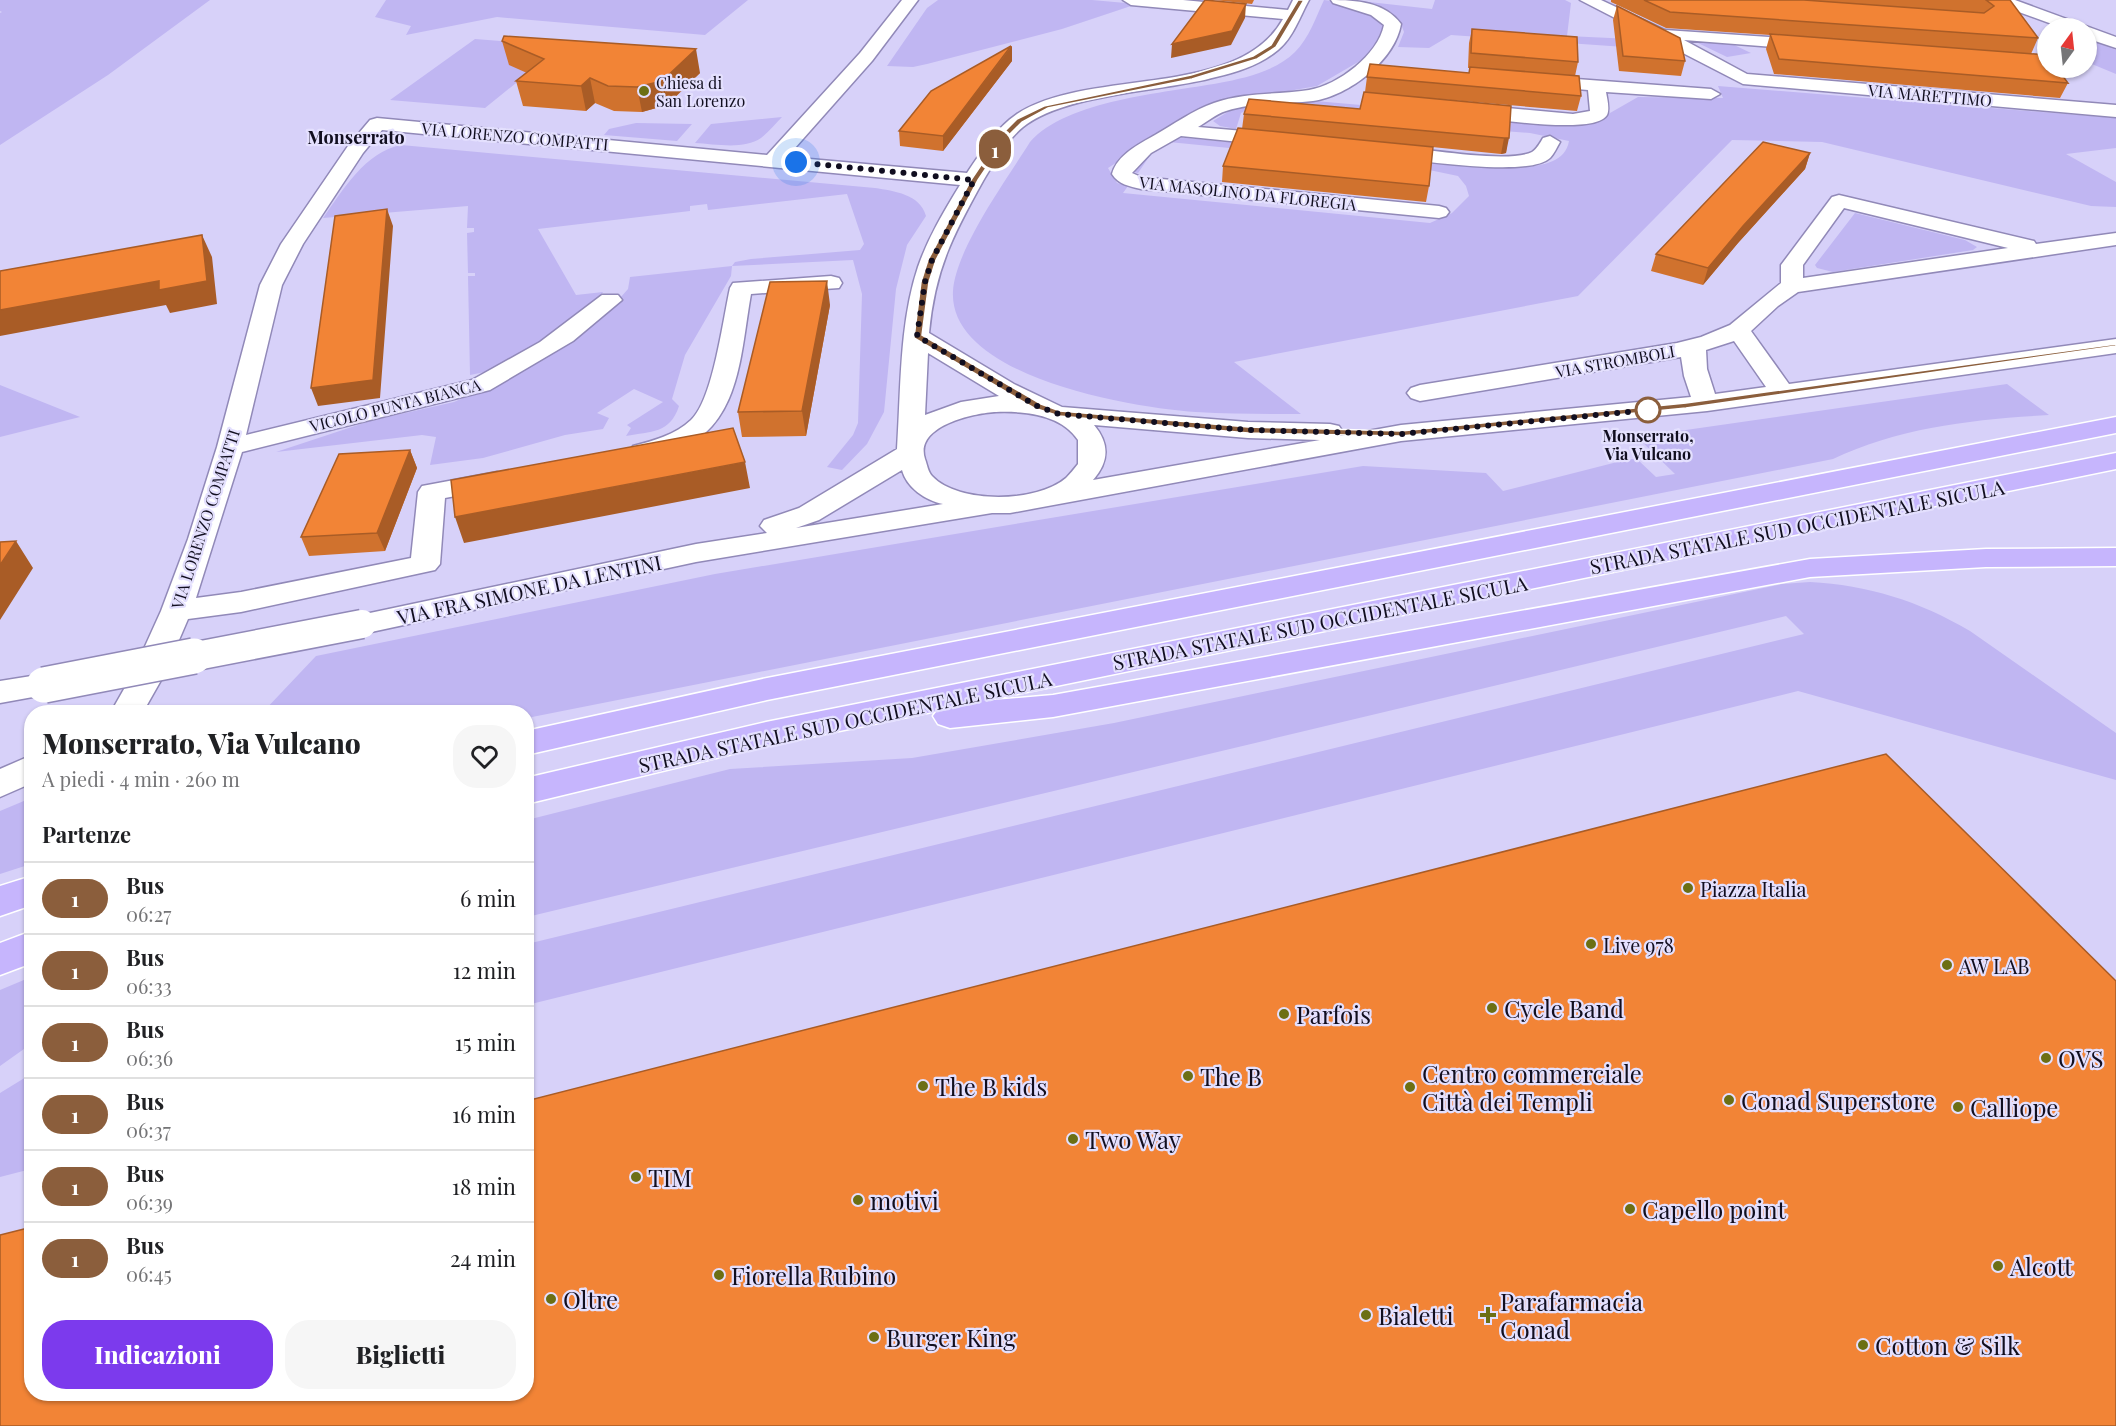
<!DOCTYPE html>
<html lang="it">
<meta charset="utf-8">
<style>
body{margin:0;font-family:"Playfair Display",serif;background:#f6f6f6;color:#202124;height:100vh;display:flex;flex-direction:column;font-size:22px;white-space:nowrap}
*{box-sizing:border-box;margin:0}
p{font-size:20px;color:#757577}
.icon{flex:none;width:33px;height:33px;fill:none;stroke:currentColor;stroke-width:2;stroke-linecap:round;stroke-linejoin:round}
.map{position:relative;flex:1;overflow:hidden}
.drawer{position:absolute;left:24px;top:705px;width:510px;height:696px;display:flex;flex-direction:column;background:#fff;border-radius:24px;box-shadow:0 2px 4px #0004}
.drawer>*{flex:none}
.badge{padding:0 12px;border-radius:20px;font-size:21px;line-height:39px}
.needle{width:39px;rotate:15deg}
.tools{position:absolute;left:2037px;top:18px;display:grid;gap:12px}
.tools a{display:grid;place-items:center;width:60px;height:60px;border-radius:50%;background:#fff;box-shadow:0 2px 4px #0004;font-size:30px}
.you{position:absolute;width:30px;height:30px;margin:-15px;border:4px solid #fff;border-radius:50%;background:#1a73e8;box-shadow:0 0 0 9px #1a73e833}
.map>.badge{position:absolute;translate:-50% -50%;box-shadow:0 0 0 3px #fff}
h2{padding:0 18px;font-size:22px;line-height:54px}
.round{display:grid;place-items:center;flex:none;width:63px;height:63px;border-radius:24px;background:#f6f6f6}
.overview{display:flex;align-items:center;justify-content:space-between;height:102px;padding:0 18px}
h1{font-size:28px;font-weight:800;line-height:45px}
.action{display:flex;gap:12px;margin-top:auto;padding:12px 18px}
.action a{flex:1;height:69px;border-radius:24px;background:#7c3aed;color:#fff;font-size:24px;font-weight:800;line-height:69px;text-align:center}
.action a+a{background:#f6f6f6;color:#202124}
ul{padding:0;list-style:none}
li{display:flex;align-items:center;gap:18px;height:72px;padding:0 18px;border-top:2px solid #e0e0e0}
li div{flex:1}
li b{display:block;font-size:22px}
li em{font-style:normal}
li .badge{min-width:66px;font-weight:700;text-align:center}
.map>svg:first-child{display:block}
.green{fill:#c0b6f2}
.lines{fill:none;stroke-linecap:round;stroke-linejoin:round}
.minor-casing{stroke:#9189b8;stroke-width:3}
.primary-casing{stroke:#fff;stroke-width:3}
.minor{fill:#fff;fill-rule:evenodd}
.primary{fill:#c6b5fd;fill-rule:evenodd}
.minor-bridge-far1-casing{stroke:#9189b8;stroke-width:31;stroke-linecap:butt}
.minor-bridge-casing{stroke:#9189b8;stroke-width:38;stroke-linecap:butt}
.minor-bridge-far1{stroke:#fff;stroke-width:28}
.minor-bridge{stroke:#fff;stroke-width:35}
.wall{fill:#d0722e}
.shaded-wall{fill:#a95c26}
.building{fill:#f28436;stroke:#a95c26;stroke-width:1.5}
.line{fill:#8b5e3c;stroke:#fff;stroke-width:1.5}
.walk{stroke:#110e1f;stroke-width:6;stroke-dasharray:0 10.8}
.poi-dot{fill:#6c6f14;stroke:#e4e0fe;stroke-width:2}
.stop-dot{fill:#fff;stroke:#8b5e3c;stroke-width:3}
.labels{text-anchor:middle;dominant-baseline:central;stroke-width:4.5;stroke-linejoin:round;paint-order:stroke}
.far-poi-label{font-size:16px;fill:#110e1f;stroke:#e4e0fe;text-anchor:start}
.far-street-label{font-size:16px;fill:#110e1f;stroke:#e4e0fe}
.far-stop-label{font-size:16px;font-weight:bold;fill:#110e1f;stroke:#e4e0fe}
.far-quarter-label{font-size:18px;font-weight:bold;fill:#110e1f;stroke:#e4e0fe}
.street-label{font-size:20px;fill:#110e1f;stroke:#e4e0fe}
.poi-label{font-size:20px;fill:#110e1f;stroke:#e4e0fe;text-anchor:start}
.near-poi-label{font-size:24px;fill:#110e1f;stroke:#e4e0fe;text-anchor:start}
</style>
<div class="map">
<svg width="2116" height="1426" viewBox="0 0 2116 1426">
<rect width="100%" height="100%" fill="#d7d1f9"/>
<path class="green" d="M0,0H210L108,75L0,145V13L2,12L0,11Z
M386,0H748L705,35L497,17L406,35L411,26L375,17Z
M938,0H1092L1137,4L1062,29L927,64L913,67L887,66L927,8Z
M1324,0L1340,2L1380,20L1384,28L1382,37L1365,58L1317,86L1204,106L1108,168L1117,183L1128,186L1123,193L1430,223L1452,213L1469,196L1466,186L1458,176L1410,166L1169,142L1153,151L1138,173L1133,172C1146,154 1161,139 1185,138L1516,168C1536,166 1565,165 1569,141L1530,133L1245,111L1241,113L1236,129L1220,126L1213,121L1236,107L1304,100L1589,125L1638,97L1723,98L1718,86L2116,118V148L2066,154L2116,182V207L2091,206L1822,142L1732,140L1578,296L1234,362L1301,414C1266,414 1231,414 1196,412C1133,408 948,377 953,291C956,248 1007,179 1030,142C1067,100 1165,93 1219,83C1245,78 1276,71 1295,52C1309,38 1316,17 1324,0Z
M1351,0L1432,9L1435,0H1565L1571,3L1567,36L1632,39L1668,50L1451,35L1429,48L1398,47L1404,32C1398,10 1370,6 1351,0Z
M475,39L562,46L485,108L390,100Z
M2087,39L2116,50V74L2087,62Z
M1711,41L1730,43L1751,53L1727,57L1698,43Z
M782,117C776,123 769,132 761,138C744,150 715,144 695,143L711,124Z
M636,123L692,124L677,141L604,135L609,129Z
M401,145L875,188C894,191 920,194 926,216L907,245L896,289L884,412L867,444L842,470L827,467L853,435L858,423L862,294L853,260L732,266L731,276L685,355L672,399L679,406C670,434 651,431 626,436L631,428L627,425L663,402L634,389L597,413L609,418L603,429L565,435L483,458L430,465L436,437L422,435L276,452L370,421L454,402L516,375L584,330L613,306L628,289L630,277L732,266L735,262L751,259L860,250L864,244L847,194L708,210L707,204L690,206V211L538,229L576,295L603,292L593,307L527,351L490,371L470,375L468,276H475V273H468L467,233L474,232V228H467L468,206L323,218C343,190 365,152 401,145Z
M1855,213L1965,240L1977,247L1973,250L1833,272L1817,268L1815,265Z
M2007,384L2049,415C1977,419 1899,427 1833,459L527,718L526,712H263L316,656L715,574L1363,466L1486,473L1503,491L1629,459H1637L1656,477L1675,474L1637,437Z
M0,385L80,417L0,437Z
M1810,582C1868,585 1919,601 1970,631L2116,733V780L1798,691L527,1005V944L1804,634L1786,616L527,917V820L730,769L912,758L1114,723L1782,584Z
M31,798V864L0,874V811Z
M31,977V1044L0,1066V990Z
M31,1074V1169L0,1177V1093Z"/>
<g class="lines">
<defs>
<path id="minor" d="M902,0H918L872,61L787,157L967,173C981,152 996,128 1017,114C1089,67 1238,100 1283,19L1131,5L1123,0H1183L1288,10L1293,0H1309C1300,16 1293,38 1278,50C1260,65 1238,72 1216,77C1162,92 1066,93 1023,127C1006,141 994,163 983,181C953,235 935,269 929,333L1014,384L1062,407L1248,422L1330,424L1339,426L1343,432L1340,436L1401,425L1691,397L1684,376L1681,357L1420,401L1411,398L1407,393L1411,388L1420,385L1677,343L1701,337L1730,325L1781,283V265L1832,197L1839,195L2034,241L2036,244L2116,233V245L1798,292L1778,306L1751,331L1789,384L2116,339V353L1707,411L1401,441L1010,513H992L696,562L362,634L351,631L347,624L351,617L696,544L767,533L760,526L764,520L799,508L897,449C901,390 899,324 918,267C928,238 944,211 960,185L382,130L363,153L303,244L282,285L246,435L472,380L540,342L602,295H618L622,300L573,341L490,390L242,452L196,598L241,592L411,558L418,492L422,486L497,472L507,474L511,480L507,486L445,498L440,564L435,570L241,612L188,619L164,675L143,712H111L132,675L161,611L188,539L217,447L260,285L281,244L348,146L370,120L377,118L767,155L860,53ZM1844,208L2008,248L1803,278V265ZM1734,341L1766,387L1715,394L1707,369L1706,350ZM928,353L999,396L961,402L925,415ZM996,412C1024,411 1061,414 1078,440V464C1074,469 1070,474 1066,478C1037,503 958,504 932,476C928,472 927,464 925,459C914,426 974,413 996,412ZM1094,425L1248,438L1320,440L1093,480C1109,462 1110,444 1094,425ZM902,470C907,488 925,500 943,504L796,528L819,520Z
M1331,0C1356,0 1385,2 1401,24C1395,60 1349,96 1313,101C1284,104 1254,102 1226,111C1216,114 1207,122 1198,127L1279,134L1286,136L1289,140L1286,144L1279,146L1181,136L1151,153L1132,173L1141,177L1439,206L1446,208L1449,212L1446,216L1439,218L1141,189C1129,186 1119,185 1112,174C1117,155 1139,144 1155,135C1173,125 1193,110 1214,103C1245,92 1277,95 1309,90C1338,85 1378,55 1384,25L1371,15L1333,3Z
M1580,0H1601L1665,30L1812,40L1820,45L1812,50L1684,40L1747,74L2116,105V117L1743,84Z
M1992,0H2015L2116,37V48L2086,38V28H2063L1994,3Z
M1536,76L1711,89L1720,94L1711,99L1606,92C1607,98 1610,109 1607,115C1595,136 1489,118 1465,116L1456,110L1465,104L1573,114L1590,111L1588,90L1530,85L1527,81Z
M1550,136L1560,142C1557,147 1554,154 1550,158C1529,178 1418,160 1387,157L1377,151L1387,145C1417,148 1508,164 1532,152C1537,149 1540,143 1543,138Z
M831,276L839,278L842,283L839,288L751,294C740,355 741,429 672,452C659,456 646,461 633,458L629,452L633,446C653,441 675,435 691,420C713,400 723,319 730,288L733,283Z
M44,674L55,677L60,685L55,693L0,703V681Z
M32,755V783L0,797V769Z"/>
<path id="primary" d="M2116,417V433L767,700L526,755V731L767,678Z
M2116,453V469L983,701L1053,695L1810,559L1986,549L2116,548V566L1986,567L1810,577L1053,717L950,728L938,724L933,716L937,711L766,746L526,804V778L766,722Z
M32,876V905L0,916V886Z
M32,931V963L0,975V943Z"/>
</defs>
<use href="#minor" class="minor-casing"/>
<use href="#primary" class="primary-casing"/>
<use href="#minor" class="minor"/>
<use href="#primary" class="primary"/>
<defs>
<path id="minor-bridge-far1" d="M186,658L362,624"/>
<path id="minor-bridge" d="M44,685L194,656"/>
</defs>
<use href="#minor-bridge-far1" class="minor-bridge-far1-casing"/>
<use href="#minor-bridge" class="minor-bridge-casing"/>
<use href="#minor-bridge-far1" class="minor-bridge-far1"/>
<use href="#minor-bridge" class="minor-bridge"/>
</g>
<path class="wall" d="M1214,0H1254L1252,4Z
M1611,0H2010L2038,38L2031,54L2068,83L2060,98L1774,74L1766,49L1770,35L1666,28L1611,2Z
M1617,6L1685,61L1681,76L1619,71L1613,20Z
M1472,29L1578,62L1575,76L1581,96L1577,111L1404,96L1511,106L1506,153L1501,154L1373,141L1429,186L1426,202L1222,182L1223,166L1242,129L1244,114L1360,109L1365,92L1367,77L1469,73L1470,68H1468L1469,43Z
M502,41L700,73L667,105L642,112L614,111L595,103L586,111L523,106L516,81L527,73L509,65Z
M1012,46V61L943,151L900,146L899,131Z
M1810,153L1805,169L1738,243L1703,285L1651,271L1656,254Z
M830,305L806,436L742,437L738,412Z
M410,450L417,468L385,551L309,556L301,537Z"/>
<path class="shaded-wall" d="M1246,4L1245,18L1231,45L1171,58L1172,44Z
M1012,46V61L943,151V136Z
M696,49L700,73L667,105L642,112L637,87Z
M590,78L595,103L586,111L581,86Z
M1504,138H1509L1506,153L1501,154Z
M1810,153L1805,169L1738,243L1703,285L1708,268L1743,226Z
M387,209L393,226L380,398L318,406L311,388Z
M202,235L212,257L217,304L170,313L166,305L0,336V310Z
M827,281L830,305L806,436L802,411Z
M410,450L417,468L385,551L377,533Z
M745,462L750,488L464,543L455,517Z
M16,541L33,568L0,620V565Z"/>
<path class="building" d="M1205,0L1246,4L1232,31L1172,44Z
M1644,0H1804L1984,13L1994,6L1986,0H2010L2038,38L1670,12Z
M1617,6L1680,38L1685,61L1623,56Z
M1472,29L1577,37L1578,62L1471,53Z
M1770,34L2048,55V68H2057L2068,83L1779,59Z
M504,36L696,49L662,81L637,87L608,86L590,78L581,86L516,81L544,59L502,41Z
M1011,46L943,136L899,131L931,91Z
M1370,64L1469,73L1470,67L1579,76L1581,96L1367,77Z
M1364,92L1511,106L1509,138H1504L1244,114L1249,99L1360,109Z
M1238,128L1433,147L1429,186L1223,166Z
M1763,142L1810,153L1743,226L1708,268L1656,254Z
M387,209L373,380L311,388L335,216Z
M202,235L207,281L159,290V281L0,310V271Z
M827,281L802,411L738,412L770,282Z
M733,428L745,462L455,517L451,480Z
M410,450L377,533L301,537L339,454Z
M16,541L0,565V542Z
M1886,754L2116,981V1426H0V1235L32,1227V1394H526V1101Z"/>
<path class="line" d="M1298,0H1304L1276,47L1257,59L1192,79L1048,108L1022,122L1007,137L978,180L936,260L929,282L922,335L1041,404L1060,411L1248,427L1401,431L1686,403L2116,344V346L1686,408L1401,436L1248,433L1059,416L1034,408L914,338L921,282L928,260L971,180L1002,134L1017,119L1044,106L1191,75L1253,56L1271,45Z"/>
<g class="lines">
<path class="walk" d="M796,162L974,180L932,260L925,282L917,336L1037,406L1059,414L1248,430L1401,434L1648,410"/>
</g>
<g class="poi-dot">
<circle cx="644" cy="91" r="6"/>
<circle cx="1688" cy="888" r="6"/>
<circle cx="1591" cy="944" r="6"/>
<circle cx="1947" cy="965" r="6"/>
<circle cx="1492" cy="1008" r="6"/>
<circle cx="1284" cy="1014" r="6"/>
<circle cx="2046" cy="1058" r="6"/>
<circle cx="1188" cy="1076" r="6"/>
<circle cx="923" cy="1086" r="6"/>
<circle cx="1410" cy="1087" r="6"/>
<circle cx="1729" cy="1100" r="6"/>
<circle cx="1958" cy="1107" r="6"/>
<circle cx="1073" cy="1139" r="6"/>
<circle cx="636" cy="1177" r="6"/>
<circle cx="858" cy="1200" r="6"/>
<circle cx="1630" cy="1209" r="6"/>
<circle cx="1998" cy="1266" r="6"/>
<circle cx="719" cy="1275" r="6"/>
<circle cx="551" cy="1299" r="6"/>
<circle cx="1366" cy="1315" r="6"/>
<path d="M1485 1306h6v6h6v6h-6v6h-6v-6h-6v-6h6z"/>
<circle cx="874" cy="1337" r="6"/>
<circle cx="1863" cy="1345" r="6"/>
</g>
<circle class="stop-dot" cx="1648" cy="410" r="12"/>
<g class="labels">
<g class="far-poi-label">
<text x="656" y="82">Chiesa di<tspan x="656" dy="18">San Lorenzo</tspan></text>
</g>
<g class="far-street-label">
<text transform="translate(1930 95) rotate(5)">VIA MARETTIMO</text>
<text transform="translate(515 136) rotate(5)">VIA LORENZO COMPATTI</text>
<text transform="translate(1248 193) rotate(6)">VIA MASOLINO DA FLOREGIA</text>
<text transform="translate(1615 361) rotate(-10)">VIA STROMBOLI</text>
<text transform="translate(395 405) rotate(-14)">VICOLO PUNTA BIANCA</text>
<text transform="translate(205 519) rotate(-72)">VIA LORENZO COMPATTI</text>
</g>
<g class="far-stop-label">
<text x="1648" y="435">Monserrato,<tspan x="1648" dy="18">Via Vulcano</tspan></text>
</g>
<g class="far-quarter-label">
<text x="356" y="137">Monserrato</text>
</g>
<g class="street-label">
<text transform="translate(1797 526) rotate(-11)">STRADA STATALE SUD OCCIDENTALE SICULA</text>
<text transform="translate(529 589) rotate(-12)">VIA FRA SIMONE DA LENTINI</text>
<text transform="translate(1320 622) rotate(-11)">STRADA STATALE SUD OCCIDENTALE SICULA</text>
<text transform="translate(845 721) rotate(-12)">STRADA STATALE SUD OCCIDENTALE SICULA</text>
</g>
<g class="poi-label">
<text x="1700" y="888">Piazza Italia</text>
<text x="1603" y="944">Live 978</text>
<text x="1959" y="965">AW LAB</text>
</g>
<g class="near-poi-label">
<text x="1504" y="1008">Cycle Band</text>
<text x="1296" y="1014">Parfois</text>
<text x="2058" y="1058">OVS</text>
<text x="1422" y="1073">Centro commerciale<tspan x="1422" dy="28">Città dei Templi</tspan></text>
<text x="1200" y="1076">The B</text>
<text x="935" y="1086">The B kids</text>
<text x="1741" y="1100">Conad Superstore</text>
<text x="1970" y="1107">Calliope</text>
<text x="1085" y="1139">Two Way</text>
<text x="648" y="1177">TIM</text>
<text x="870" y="1200">motivi</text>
<text x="1642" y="1209">Capello point</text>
<text x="2010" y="1266">Alcott</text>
<text x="731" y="1275">Fiorella Rubino</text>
<text x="563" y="1299">Oltre</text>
<text x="1500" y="1301">Parafarmacia<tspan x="1500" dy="28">Conad</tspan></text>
<text x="1378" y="1315">Bialetti</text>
<text x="886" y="1337">Burger King</text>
<text x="1875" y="1345">Cotton &amp; Silk</text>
</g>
</g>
</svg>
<div class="tools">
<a><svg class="needle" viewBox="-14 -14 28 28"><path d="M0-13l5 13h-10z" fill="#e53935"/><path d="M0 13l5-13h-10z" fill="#757577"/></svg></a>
</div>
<div class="you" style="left:796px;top:162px"></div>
<b class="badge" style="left:995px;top:149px;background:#8b5e3c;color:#fff">1</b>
<section class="drawer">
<div class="overview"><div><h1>Monserrato, Via Vulcano</h1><p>A piedi · 4 min · 260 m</p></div><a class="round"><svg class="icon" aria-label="heart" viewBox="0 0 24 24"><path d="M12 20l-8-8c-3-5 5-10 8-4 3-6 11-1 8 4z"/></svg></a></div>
<h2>Partenze</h2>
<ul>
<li><span class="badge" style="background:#8b5e3c;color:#fff">1</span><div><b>Bus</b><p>06:27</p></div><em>6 min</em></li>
<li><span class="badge" style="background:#8b5e3c;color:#fff">1</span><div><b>Bus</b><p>06:33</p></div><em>12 min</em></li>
<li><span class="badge" style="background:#8b5e3c;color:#fff">1</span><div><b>Bus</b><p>06:36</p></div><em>15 min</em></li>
<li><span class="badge" style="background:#8b5e3c;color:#fff">1</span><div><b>Bus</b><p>06:37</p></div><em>16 min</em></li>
<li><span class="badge" style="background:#8b5e3c;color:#fff">1</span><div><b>Bus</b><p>06:39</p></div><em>18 min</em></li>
<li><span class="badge" style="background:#8b5e3c;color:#fff">1</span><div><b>Bus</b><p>06:45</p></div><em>24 min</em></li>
</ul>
<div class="action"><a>Indicazioni</a><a>Biglietti</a></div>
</section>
</div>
